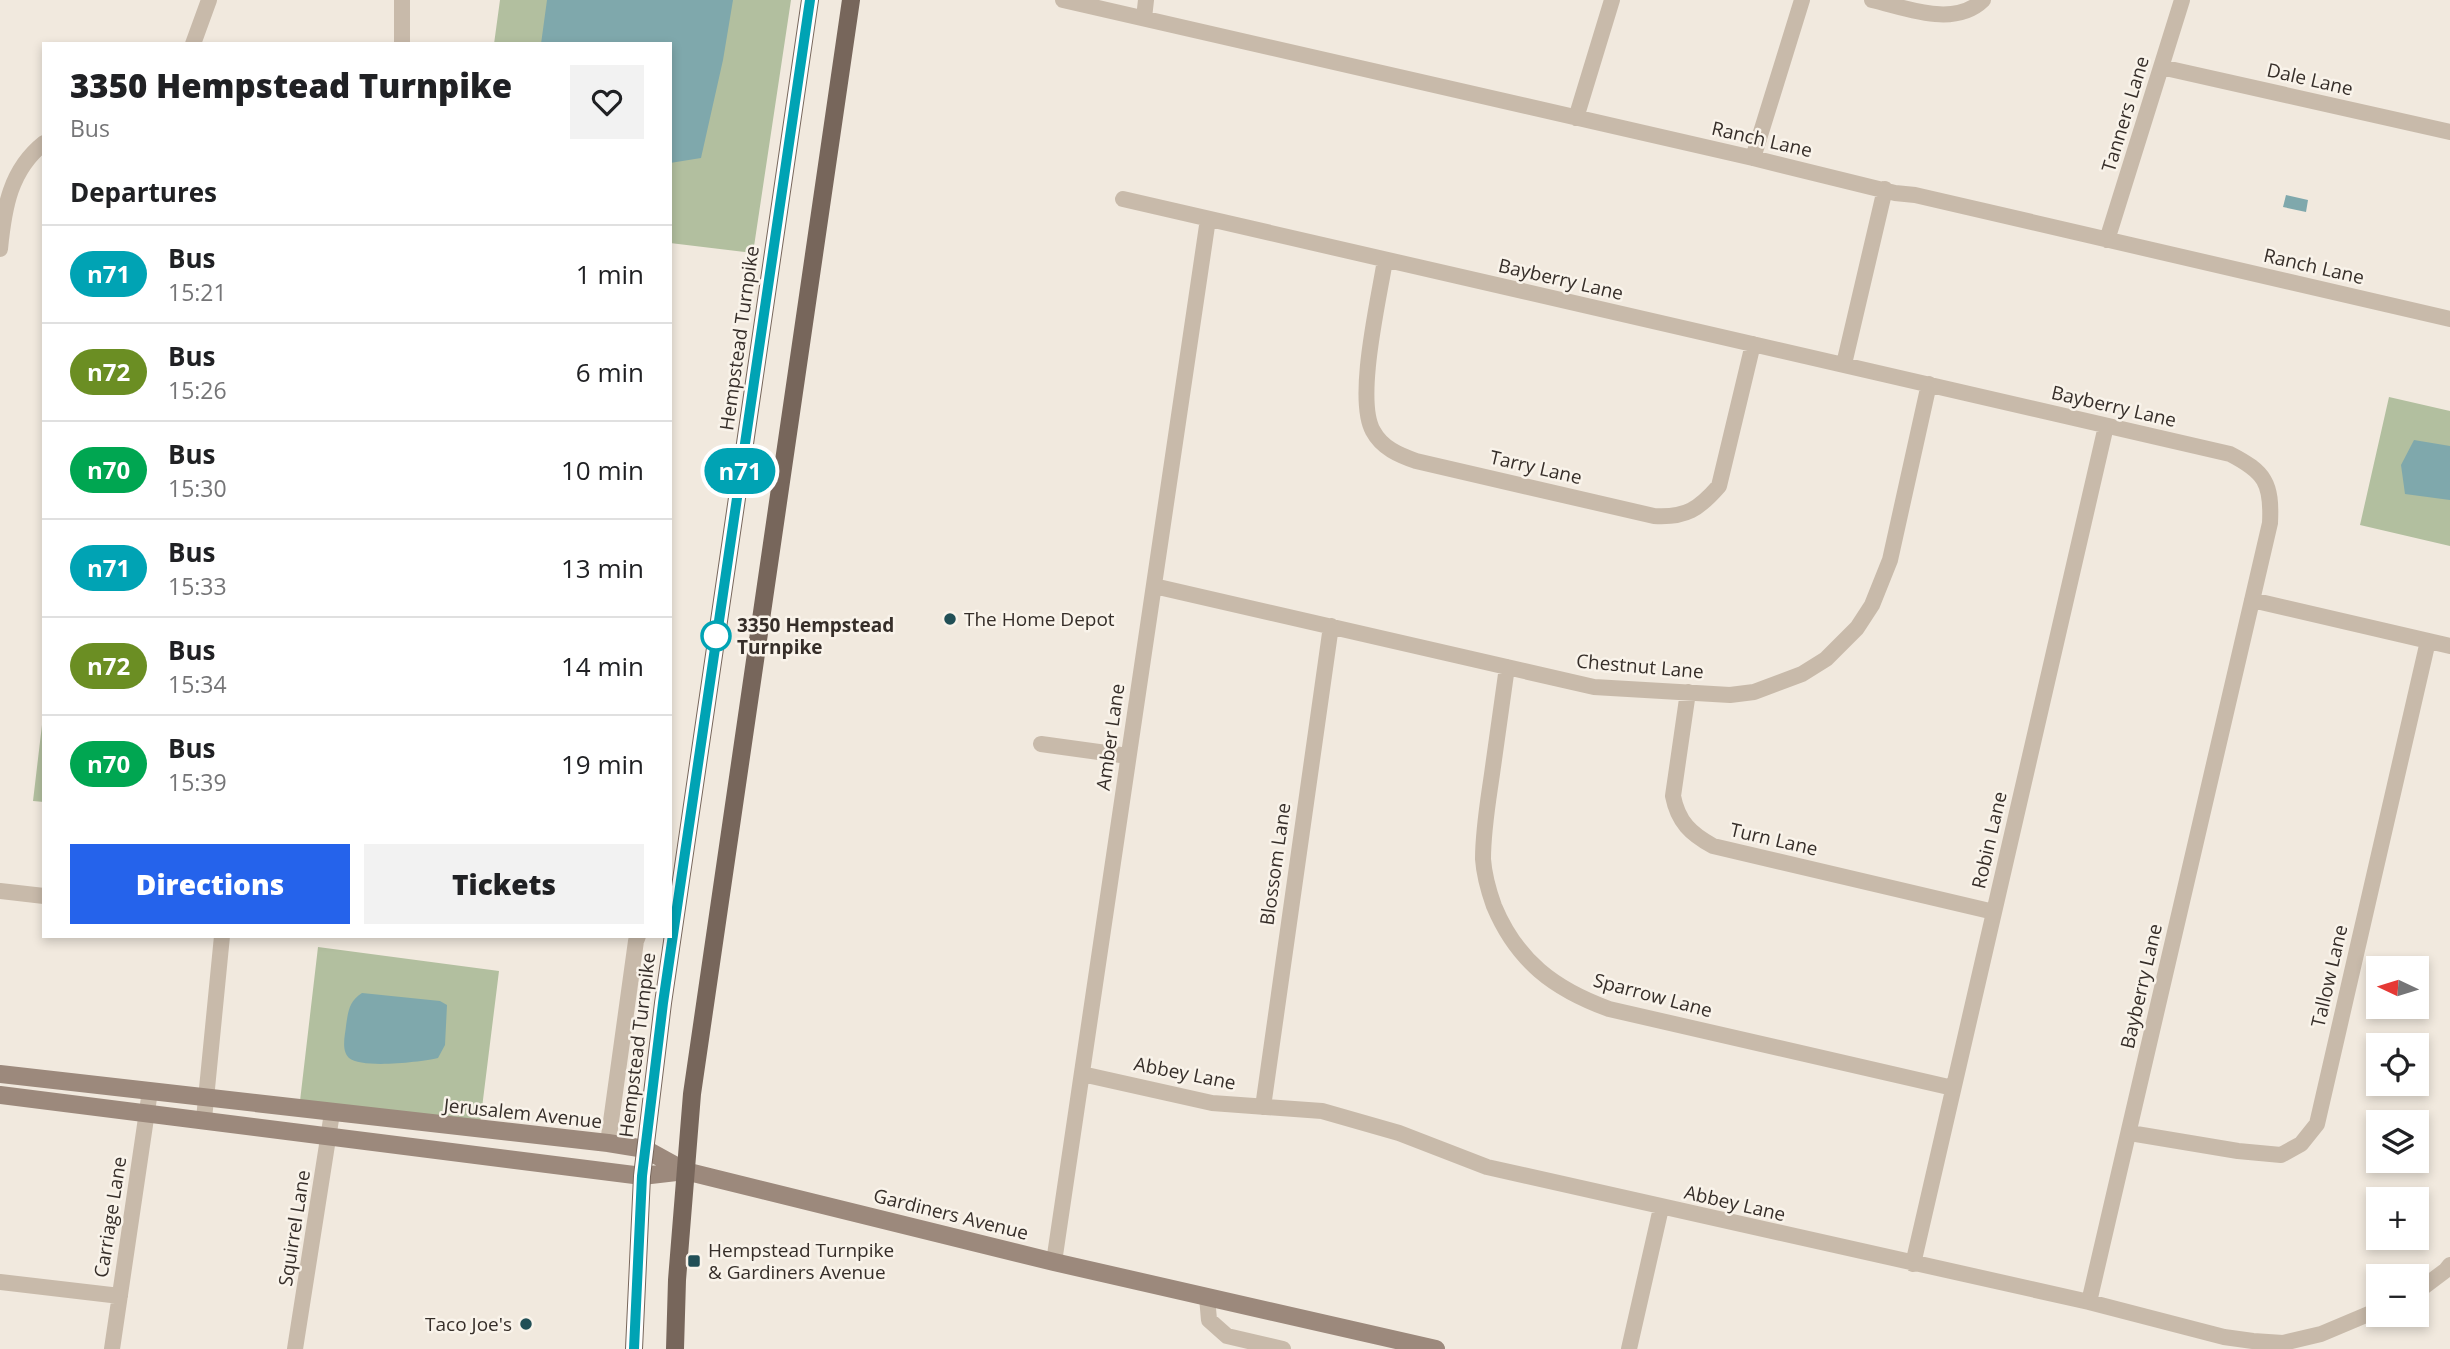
<!DOCTYPE html>
<meta charset="utf-8">
<style>
body{margin:0;font-family:"Open Sans",sans-serif;background:#f2f2f2;color:#202124;height:100vh;display:flex;flex-direction:column;font-size:26px;white-space:nowrap}
*{box-sizing:border-box;margin:0}
p{font-size:23px;color:#757577}
.icon{flex:none;width:38px;height:38px;fill:none;stroke:currentColor;stroke-width:2;stroke-linecap:round;stroke-linejoin:round}
.map{position:relative;flex:1;overflow:hidden}
.details{position:absolute;left:42px;top:42px;width:630px;height:896px;display:flex;flex-direction:column;background:#fff;border-radius:0px;box-shadow:0 4px 10px #0003}
.details>*{flex:none}
.badge{padding:0 14px;border-radius:23px;font-size:24px;line-height:46px}
.needle{width:46px;rotate:274deg}
.buttons{position:absolute;left:2366px;top:956px;display:grid;gap:14px}
.buttons a{display:grid;place-items:center;width:63px;height:63px;border-radius:0px;background:#fff;box-shadow:0 4px 10px #0003;font-size:35px}
.map>.badge{position:absolute;translate:-50% -50%;box-shadow:0 0 0 4px #fff}
h2{padding:0 28px;font-size:26px;line-height:63px}
.round{display:grid;place-items:center;flex:none;width:74px;height:74px;border-radius:0px;background:#f2f2f2}
.headline{display:flex;align-items:center;justify-content:space-between;height:119px;padding:0 28px}
h1{font-size:33px;font-weight:800;line-height:52px}
.cta{display:flex;gap:14px;margin-top:auto;padding:14px 28px}
.cta a{flex:1;height:80px;border-radius:0px;background:#2563eb;color:#fff;font-size:28px;font-weight:800;line-height:80px;text-align:center}
.cta a+a{background:#f2f2f2;color:#202124}
ul{padding:0;list-style:none}
li{display:flex;align-items:center;gap:21px;height:98px;padding:0 28px;border-top:2px solid #e0e0e0}
li div{flex:1}
li b{display:block;font-size:26px}
li em{font-style:normal}
li .badge{min-width:77px;font-weight:700;text-align:center}
.map>svg:first-child{display:block}
.green{fill:#b2bf9f}
.water{fill:#7fa8ac}
.lines{fill:none;stroke-linecap:round;stroke-linejoin:round}
.street{stroke:#c8baaa;stroke-width:16}
.secondary{stroke:#9c897c;stroke-width:18}
.primary{stroke:#77665b;stroke-width:18}
.line-casing{stroke:#fff;stroke-width:16}
.line{stroke:#00a3b4;stroke-width:10}
.poi-dot{fill:#214f56;stroke:#f9f3ea;stroke-width:2.5}
.stop-dot{fill:#fff;stroke:#00a3b4;stroke-width:3.5}
.labels{text-anchor:middle;dominant-baseline:central;stroke-width:5;stroke-linejoin:round;paint-order:stroke}
.street-label{font-size:19px;fill:#362e29;stroke:#f9f3ea}
.poi-label{font-size:19px;fill:#362e29;stroke:#f9f3ea;text-anchor:start}
.stop-label{font-size:19px;font-weight:bold;fill:#362e29;stroke:#f9f3ea;text-anchor:start}
</style>
<div class="map">
<svg width="2450" height="1349" viewBox="0 0 2450 1349">
<rect width="100%" height="100%" fill="#f1e9de"/>
<path class="green" d="M500,0H791L753,253L670,243V44H494Z
M2389,397L2450,411V546L2360,525Z
M44,708V802L33,801Z
M318,947L499,971L480,1124L300,1101Z"/>
<path class="water" d="M547,0H733L723,60L701,158L670,163V44H541Z
M2286,195L2308,200L2306,212L2283,207Z
M2414,440L2450,446V500L2405,494L2401,465Z
M362,993L440,1001L447,1005L445,1045L438,1058C421,1062 362,1069 349,1058C341,1050 345,1036 346,1026C348,1012 349,1001 362,993Z"/>
<g class="lines">
<path class="street" d="M1063,0L1753,158L1895,193L1915,195L2450,319
M1872,0C1907,8 1954,28 1983,0
M1144,18L1146,0
M193,44L209,0
M402,44V0
M2161,67L2450,132
M1576,118L1612,0
M1753,158L1802,0
M1123,199L2230,454C2265,472 2272,483 2270,523L2089,1302
M2107,240L2182,0
M0,249C4,208 10,170 44,143
M1385,260C1379,299 1355,399 1373,431C1382,448 1399,455 1416,461L1654,516C1686,518 1699,509 1719,486L1753,344
M1844,364L1885,189
M1154,586L1594,687L1730,695L1754,692L1802,674L1826,659L1857,628L1872,605L1890,560L1929,384
M2252,600L2450,646
M1507,667C1502,703 1497,738 1492,774C1488,802 1483,830 1483,859C1484,874 1489,892 1494,906C1517,961 1554,989 1609,1009L1953,1088
M1688,692L1673,796C1678,822 1691,834 1713,846L1994,912
M1041,744L1128,756
M0,891L44,896
M1082,1074L1212,1103L1322,1111L1399,1133L1487,1167L2089,1302L2224,1337L2253,1341L2283,1343L2321,1334L2378,1310
M1263,1107L1331,626
M204,1119L222,936
M2130,1133L2238,1151L2281,1155L2301,1144L2317,1124L2428,641
M608,1143L636,941L638,936
M1054,1262L1208,219
M1913,1264L2106,426
M0,1282L120,1296
M2417,1292L2446,1270L2450,1265
M1207,1297L1209,1320L1227,1336L1283,1349
M112,1349L150,1091
M295,1349L332,1113
M1629,1349L1661,1208"/>
<path class="secondary" d="M0,1074L608,1143L645,1149L685,1171
M0,1095L642,1176L685,1171L1054,1262L1436,1349"/>
<path class="primary" d="M634,1349L642,1176L663,1003L810,0
M675,1349L677,1280L692,1094L851,0"/>
</g>
<g class="lines">
<defs>
<path id="line" d="M634,1349L642,1176L663,1003L810,0"/>
</defs>
<use href="#line" class="line-casing"/>
<use href="#line" class="line"/>
</g>
<g class="poi-dot">
<circle cx="950" cy="619" r="7"/>
<rect x="687" y="1254" width="14" height="14" rx="3.5"/>
<circle cx="526" cy="1324" r="7"/>
</g>
<circle class="stop-dot" cx="716" cy="636" r="14"/>
<g class="labels">
<g class="street-label">
<text transform="translate(2310 79) rotate(13)">Dale Lane</text>
<text transform="translate(2125 114) rotate(-73)">Tanners Lane</text>
<text transform="translate(1762 139) rotate(13)">Ranch Lane</text>
<text transform="translate(2314 266) rotate(13)">Ranch Lane</text>
<text transform="translate(1561 279) rotate(13)">Bayberry Lane</text>
<text transform="translate(739 338) rotate(-82)">Hempstead Turnpike</text>
<text transform="translate(2114 406) rotate(13)">Bayberry Lane</text>
<text transform="translate(1536 467) rotate(13)">Tarry Lane</text>
<text transform="translate(1640 666) rotate(5)">Chestnut Lane</text>
<text transform="translate(1110 737) rotate(-82)">Amber Lane</text>
<text transform="translate(1774 839) rotate(13)">Turn Lane</text>
<text transform="translate(1989 840) rotate(-77)">Robin Lane</text>
<text transform="translate(1275 864) rotate(-82)">Blossom Lane</text>
<text transform="translate(2329 976) rotate(-77)">Tallow Lane</text>
<text transform="translate(2141 986) rotate(-77)">Bayberry Lane</text>
<text transform="translate(1653 995) rotate(15)">Sparrow Lane</text>
<text transform="translate(637 1045) rotate(-83)">Hempstead Turnpike</text>
<text transform="translate(1185 1073) rotate(11)">Abbey Lane</text>
<text transform="translate(523 1113) rotate(6)">Jerusalem Avenue</text>
<text transform="translate(1735 1203) rotate(13)">Abbey Lane</text>
<text transform="translate(951 1214) rotate(14)">Gardiners Avenue</text>
<text transform="translate(110 1217) rotate(-81)">Carriage Lane</text>
<text transform="translate(294 1228) rotate(-81)">Squirrel Lane</text>
</g>
<g class="poi-label">
<text x="964" y="619">The Home Depot</text>
<text x="708" y="1250">Hempstead Turnpike<tspan x="708" dy="22">&amp; Gardiners Avenue</tspan></text>
<text x="512" y="1324" text-anchor="end">Taco Joe's</text>
</g>
<g class="stop-label">
<text x="737" y="625">3350 Hempstead<tspan x="737" dy="22">Turnpike</tspan></text>
</g>
</g>
</svg>
<div class="buttons">
<a><svg class="needle" viewBox="-14 -14 28 28"><path d="M0-13l5 13h-10z" fill="#e53935"/><path d="M0 13l5-13h-10z" fill="#757577"/></svg></a>
<a><svg class="icon" aria-label="locate" viewBox="0 0 24 24"><circle cx="12" cy="12" r="6"/><path d="M12 2v4M12 18v4M2 12h4M18 12h4"/></svg></a>
<a><svg class="icon" aria-label="layers" viewBox="0 0 24 24"><path d="M12 4l9 5-9 5-9-5zM3 14l9 5 9-5"/></svg></a>
<a>+</a>
<a>−</a>
</div>
<b class="badge" style="left:740px;top:471px;background:#00a3b4;color:#fff">n71</b>
<section class="details">
<div class="headline"><div><h1>3350 Hempstead Turnpike</h1><p>Bus</p></div><a class="round"><svg class="icon" aria-label="heart" viewBox="0 0 24 24"><path d="M12 20l-8-8c-3-5 5-10 8-4 3-6 11-1 8 4z"/></svg></a></div>
<h2>Departures</h2>
<ul>
<li><span class="badge" style="background:#00a3b4;color:#fff">n71</span><div><b>Bus</b><p>15:21</p></div><em>1 min</em></li>
<li><span class="badge" style="background:#6b8e23;color:#fff">n72</span><div><b>Bus</b><p>15:26</p></div><em>6 min</em></li>
<li><span class="badge" style="background:#00a651;color:#fff">n70</span><div><b>Bus</b><p>15:30</p></div><em>10 min</em></li>
<li><span class="badge" style="background:#00a3b4;color:#fff">n71</span><div><b>Bus</b><p>15:33</p></div><em>13 min</em></li>
<li><span class="badge" style="background:#6b8e23;color:#fff">n72</span><div><b>Bus</b><p>15:34</p></div><em>14 min</em></li>
<li><span class="badge" style="background:#00a651;color:#fff">n70</span><div><b>Bus</b><p>15:39</p></div><em>19 min</em></li>
</ul>
<div class="cta"><a>Directions</a><a>Tickets</a></div>
</section>
</div>
